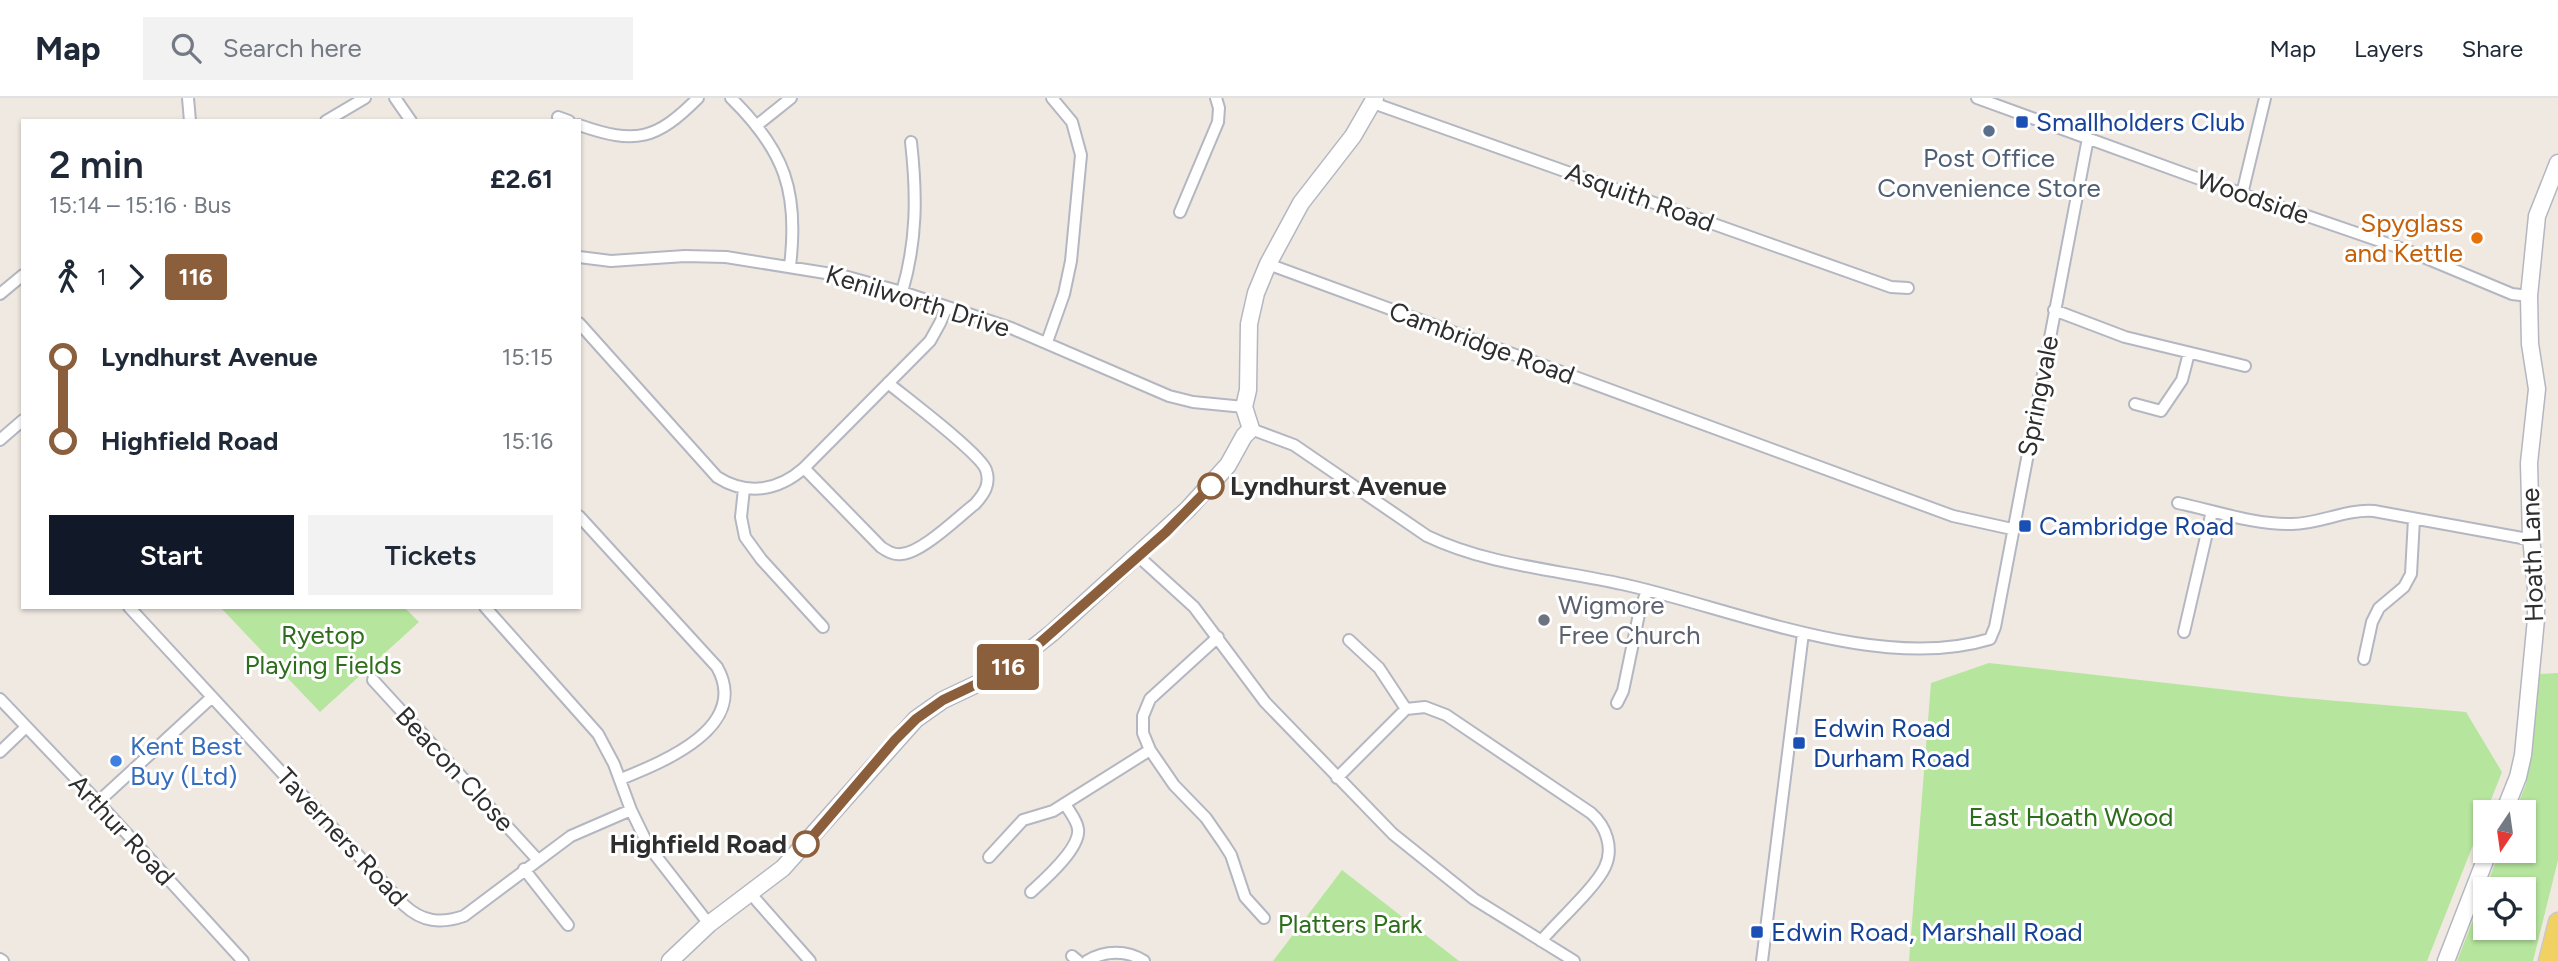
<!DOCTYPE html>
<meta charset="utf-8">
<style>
body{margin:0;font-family:Figtree,sans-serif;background:#f2f2f3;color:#1f2937;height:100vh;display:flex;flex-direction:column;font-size:26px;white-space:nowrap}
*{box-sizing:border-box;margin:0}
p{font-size:23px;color:#747a83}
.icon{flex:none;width:38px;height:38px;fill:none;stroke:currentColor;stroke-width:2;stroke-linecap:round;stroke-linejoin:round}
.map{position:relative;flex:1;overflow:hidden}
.panel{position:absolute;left:21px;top:21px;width:560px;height:490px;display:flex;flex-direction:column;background:#fff;border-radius:0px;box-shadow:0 2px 5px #0004}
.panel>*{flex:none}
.badge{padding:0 14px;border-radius:5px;font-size:24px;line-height:46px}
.needle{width:46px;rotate:193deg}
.controls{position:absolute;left:2473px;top:702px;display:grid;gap:14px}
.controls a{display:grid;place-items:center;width:63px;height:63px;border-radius:0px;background:#fff;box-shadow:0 2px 5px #0004;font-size:35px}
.map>.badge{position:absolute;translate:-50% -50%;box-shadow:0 0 0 4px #fff}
.legs{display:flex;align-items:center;gap:10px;height:77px;padding:0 28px;font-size:23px}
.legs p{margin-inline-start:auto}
.overview{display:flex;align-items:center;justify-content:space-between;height:119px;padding:0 28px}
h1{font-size:38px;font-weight:600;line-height:52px}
.button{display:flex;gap:14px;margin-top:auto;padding:14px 28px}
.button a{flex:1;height:80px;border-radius:0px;background:#111827;color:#fff;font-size:28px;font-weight:600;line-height:80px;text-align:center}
.button a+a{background:#f2f2f3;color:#1f2937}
ul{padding:0 28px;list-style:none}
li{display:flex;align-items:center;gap:24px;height:84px;font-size:26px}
li i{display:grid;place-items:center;width:10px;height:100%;margin:0 9px;background:currentColor}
li i::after{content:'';width:18px;height:18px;margin:-9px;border:5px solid;border-radius:50%;background:#fff}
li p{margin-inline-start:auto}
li:first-child i{background:linear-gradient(#0000 50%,currentColor 0)}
li:last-child i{background:linear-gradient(currentColor 50%,#0000 0)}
header{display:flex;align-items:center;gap:42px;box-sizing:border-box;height:98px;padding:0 35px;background:#fff;border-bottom:2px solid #e0e1e3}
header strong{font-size:33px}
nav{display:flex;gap:38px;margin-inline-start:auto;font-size:24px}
.search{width:490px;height:63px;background:#f2f2f3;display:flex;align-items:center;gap:18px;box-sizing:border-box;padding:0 24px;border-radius:0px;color:#747a83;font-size:26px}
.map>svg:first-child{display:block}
.green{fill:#b6e59e;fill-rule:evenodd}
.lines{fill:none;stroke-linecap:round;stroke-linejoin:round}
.street-casing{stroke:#b4b7c1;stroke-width:14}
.secondary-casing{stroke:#b4b7c1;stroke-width:19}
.primary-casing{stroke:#c9c9c9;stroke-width:21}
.street{stroke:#fff;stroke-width:10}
.secondary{stroke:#fff;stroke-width:16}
.primary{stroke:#f2d163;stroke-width:18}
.line-1-casing{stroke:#fff;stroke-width:16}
.line-1{stroke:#8b5e3c;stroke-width:10}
.transit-dot{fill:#1a4fb4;stroke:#fff;stroke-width:2.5}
.service-dot{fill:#5c6f8a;stroke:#fff;stroke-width:2.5}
.food-dot{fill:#e8710a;stroke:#fff;stroke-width:2.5}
.stop-1-dot{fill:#fff;stroke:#8b5e3c;stroke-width:3.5}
.worship-dot{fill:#6b7280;stroke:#fff;stroke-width:2.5}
.shop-dot{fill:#3f7fe0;stroke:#fff;stroke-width:2.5}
.labels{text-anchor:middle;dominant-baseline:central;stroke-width:6;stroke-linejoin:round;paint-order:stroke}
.transit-label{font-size:26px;fill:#164399;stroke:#fff;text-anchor:start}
.service-label{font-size:26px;fill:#4e5e75;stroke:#fff}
.street-label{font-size:26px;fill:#2e2e2e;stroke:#fff}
.food-label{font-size:26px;fill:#c56008;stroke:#fff;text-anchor:end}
.stop-label{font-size:26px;font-weight:bold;fill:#2e2e2e;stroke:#fff;text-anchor:start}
.worship-label{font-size:26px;fill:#5b616d;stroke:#fff;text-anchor:start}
.park-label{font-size:26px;fill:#2c6e1b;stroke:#fff}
.shop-label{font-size:26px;fill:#366cbe;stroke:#fff;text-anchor:start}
</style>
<header>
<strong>Map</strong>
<div class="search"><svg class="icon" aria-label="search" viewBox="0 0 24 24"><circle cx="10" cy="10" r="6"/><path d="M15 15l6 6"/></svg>Search here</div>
<nav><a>Map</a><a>Layers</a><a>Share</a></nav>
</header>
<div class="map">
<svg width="2558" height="863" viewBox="0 0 2558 863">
<rect width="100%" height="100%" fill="#efe9e1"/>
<path class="green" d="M220,509H404L419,524L320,614Z
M1989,565L2291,599L2466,614L2502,674L2427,863H1909L1931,585Z
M2558,575V762L2533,863H2457L2500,753L2524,752V714H2515L2526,686L2539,576ZM2485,791H2524V830H2485Z
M1342,772L1459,863H1273Z"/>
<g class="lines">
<defs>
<path id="street" d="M188,0L190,23
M395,0L411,23
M731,0C785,53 799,94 790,168
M1977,0L2194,79L2409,153L2512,196L2529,198
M1373,5L1891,189L1908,190
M558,19L569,23
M326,23L365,0
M579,27C636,47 656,42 698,0
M756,28L791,0
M2242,96L2265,0
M1180,114L1218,24L1219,10L1216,0
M579,159L611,163L685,158L726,159L844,178L902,194L1011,230L1169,298L1193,304L1244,309
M1268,166L1953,418L2012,431
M902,194C917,143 917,97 911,44
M0,196L23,177
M2054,212L2125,239L2245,268
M579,225L717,379C747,398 778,393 804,370L930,243L940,225L947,209
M1047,244L1064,196L1071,163L1081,57L1072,24L1052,0
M2135,306L2161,313L2182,282L2189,255
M1251,331L1294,347L1427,438C1487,467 1558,472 1622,486C1732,510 1879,575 1990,541L1995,529L2088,40
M0,342L23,322
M804,370L881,449C887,453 893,457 901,456C922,455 958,419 975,406C984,396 991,386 986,372C981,356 905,299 888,285
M744,391L741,419L745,439L761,461L823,529
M2178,405C2215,413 2255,427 2292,426C2320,426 2345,411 2374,413L2522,440L2531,439
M579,418L717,569C751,629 663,664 621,681
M1138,458L1194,509L1265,604L1393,736L1474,801L1574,863
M129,509L404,807C422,824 441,826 464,818L571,738L631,712
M485,509L598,636L614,666L631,712L649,749L709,826
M2184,534L2212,413
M1218,539L1150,601L1143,618V635L1150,652L1174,687L1206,720L1224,746L1231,757L1245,799L1264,820
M1349,542L1379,570L1406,611
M2364,561L2372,524L2379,510L2404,489L2411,476L2414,421
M373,582L537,761
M0,601L98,704L243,863
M1617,605L1623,593L1639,516L1647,492
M0,654L26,629
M1337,680L1406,611L1425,609L1446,617L1591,715C1606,728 1614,750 1605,769C1596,789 1557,824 1541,843
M98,704L212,599
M989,759L1023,722L1053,713L1150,652
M524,771L568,827
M1031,794C1044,782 1081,750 1078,731C1077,722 1069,713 1065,706
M750,795L810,863
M1072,858L1078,863
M0,861L3,863
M1087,863C1105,852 1127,852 1144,863
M1762,863L1803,535"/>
<path id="secondary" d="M2504,714L2518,679L2523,657L2536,521V490L2531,439L2529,365L2537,291L2530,246L2529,198L2537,118L2558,65
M670,863L709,826L783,770L916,621L943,602L1002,574L1052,535L1188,411L1228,367L1244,338L1251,331L1244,309L1248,292L1249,226L1256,195L1268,166L1301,105L1353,38L1375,0
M2446,863L2489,752"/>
<path id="primary" d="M2548,863L2558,824"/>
</defs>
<use href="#street" class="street-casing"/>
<use href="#secondary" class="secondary-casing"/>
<use href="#primary" class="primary-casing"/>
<use href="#street" class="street"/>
<use href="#secondary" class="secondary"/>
<use href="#primary" class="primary"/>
</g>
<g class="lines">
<defs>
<path id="line-1" d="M806,746L895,642L916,621L943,602L1002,574L1034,550L1166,434L1211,388"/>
</defs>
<use href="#line-1" class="line-1-casing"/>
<use href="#line-1" class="line-1"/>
</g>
<g class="transit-dot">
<rect x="2015" y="17" width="14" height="14" rx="3.5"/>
<rect x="2018" y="421" width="14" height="14" rx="3.5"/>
<rect x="1792" y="638" width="14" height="14" rx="3.5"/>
<rect x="1750" y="827" width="14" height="14" rx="3.5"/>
</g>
<circle class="service-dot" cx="1989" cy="33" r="7"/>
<circle class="food-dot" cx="2477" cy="140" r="7"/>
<g class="stop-1-dot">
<circle cx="1211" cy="388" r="12"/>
<circle cx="806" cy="746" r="12"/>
</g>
<circle class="worship-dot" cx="1544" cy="522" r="7"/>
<circle class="shop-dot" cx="116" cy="663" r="7"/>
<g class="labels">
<g class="transit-label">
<text x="2036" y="24">Smallholders Club</text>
<text x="2039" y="428">Cambridge Road</text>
<text x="1813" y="630">Edwin Road<tspan x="1813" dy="30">Durham Road</tspan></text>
<text x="1771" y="834">Edwin Road, Marshall Road</text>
</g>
<g class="service-label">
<text x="1989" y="60">Post Office<tspan x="1989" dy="30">Convenience Store</tspan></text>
</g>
<g class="street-label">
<text transform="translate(1640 99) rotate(20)">Asquith Road</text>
<text transform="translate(2253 99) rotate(19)">Woodside</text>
<text transform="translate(918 203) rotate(17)">Kenilworth Drive</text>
<text transform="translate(1482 245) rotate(20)">Cambridge Road</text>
<text transform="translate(2038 298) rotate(-79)">Springvale</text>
<text transform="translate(2532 457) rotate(-92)">Hoath Lane</text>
<text transform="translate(455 671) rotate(47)">Beacon Close</text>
<text transform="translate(122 732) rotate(47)">Arthur Road</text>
<text transform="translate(342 739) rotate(47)">Taverners Road</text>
</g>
<g class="food-label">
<text x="2463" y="125">Spyglass<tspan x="2463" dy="30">and Kettle</tspan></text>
</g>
<g class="stop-label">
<text x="1230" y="388">Lyndhurst Avenue</text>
<text x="787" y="746" text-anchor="end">Highfield Road</text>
</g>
<g class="worship-label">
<text x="1558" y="507">Wigmore<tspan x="1558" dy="30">Free Church</tspan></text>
</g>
<g class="park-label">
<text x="323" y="537">Ryetop<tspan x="323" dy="30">Playing Fields</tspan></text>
<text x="2071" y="719">East Hoath Wood</text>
<text x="1350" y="826">Platters Park</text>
</g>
<g class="shop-label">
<text x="130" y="648">Kent Best<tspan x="130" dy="30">Buy (Ltd)</tspan></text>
</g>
</g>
</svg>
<div class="controls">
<a><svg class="needle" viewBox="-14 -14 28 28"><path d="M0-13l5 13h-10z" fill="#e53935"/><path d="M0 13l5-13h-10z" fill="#747a83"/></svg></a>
<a><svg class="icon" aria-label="locate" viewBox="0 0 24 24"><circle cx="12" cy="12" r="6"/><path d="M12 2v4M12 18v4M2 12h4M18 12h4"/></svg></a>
</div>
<b class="badge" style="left:1008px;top:569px;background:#8b5e3c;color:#fff">116</b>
<section class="panel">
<div class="overview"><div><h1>2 min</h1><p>15:14 – 15:16 · Bus</p></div><b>£2.61</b></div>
<div class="legs"><svg class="icon" aria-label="walk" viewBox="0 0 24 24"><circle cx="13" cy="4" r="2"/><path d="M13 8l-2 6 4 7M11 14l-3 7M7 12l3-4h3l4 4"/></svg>1<svg class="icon" aria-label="forward" viewBox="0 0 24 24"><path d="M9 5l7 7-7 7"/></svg><b class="badge" style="background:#8b5e3c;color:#fff">116</b></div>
<ul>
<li><i style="color:#8b5e3c"></i><b>Lyndhurst Avenue</b><p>15:15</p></li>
<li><i style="color:#8b5e3c"></i><b>Highfield Road</b><p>15:16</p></li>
</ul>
<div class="button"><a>Start</a><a>Tickets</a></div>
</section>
</div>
